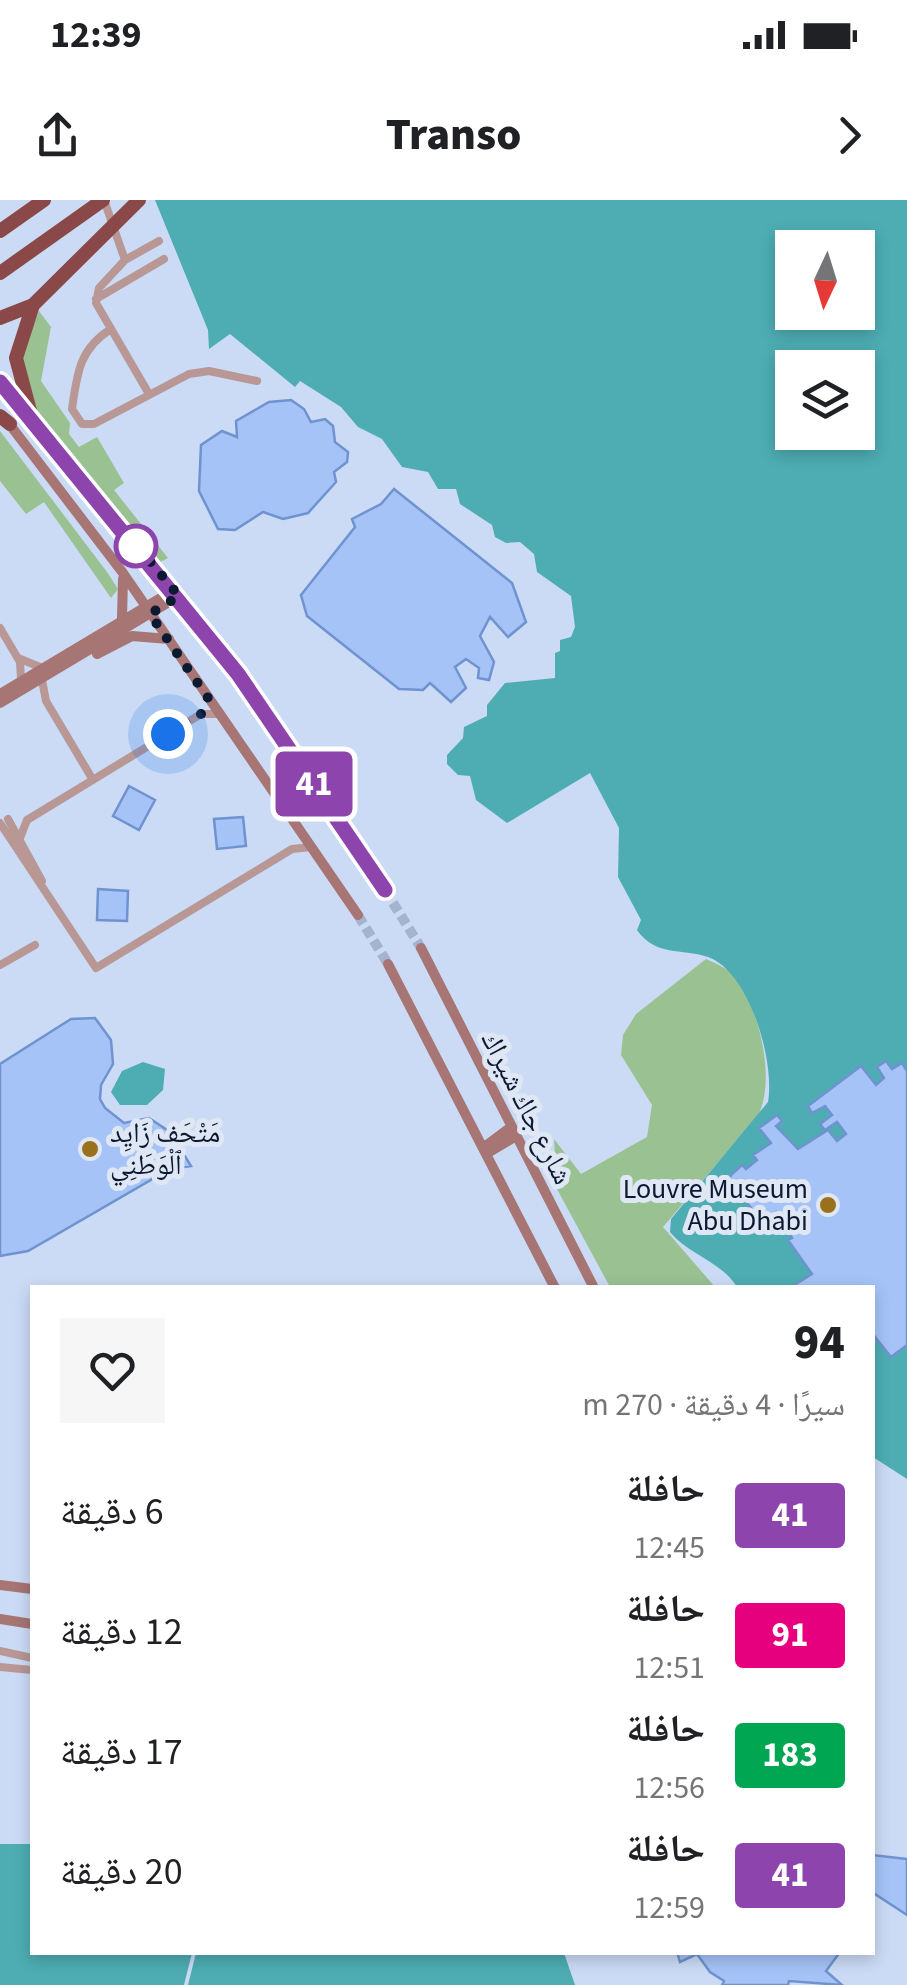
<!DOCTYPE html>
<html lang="ar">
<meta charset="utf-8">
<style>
body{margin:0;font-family:"Source Sans 3","Noto Naskh Arabic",sans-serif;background:#f6f6f6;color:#202124;direction:rtl;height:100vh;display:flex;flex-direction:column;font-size:38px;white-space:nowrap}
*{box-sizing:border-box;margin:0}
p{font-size:32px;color:#757577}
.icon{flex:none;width:55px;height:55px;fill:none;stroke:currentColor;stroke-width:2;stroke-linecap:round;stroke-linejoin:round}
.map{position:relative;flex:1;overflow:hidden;direction:ltr}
.panel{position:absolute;left:30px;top:1085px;width:845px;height:670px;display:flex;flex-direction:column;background:#fff;border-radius:0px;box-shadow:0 5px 15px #0003;direction:rtl}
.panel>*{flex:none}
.badge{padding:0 20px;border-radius:8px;font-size:35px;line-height:65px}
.needle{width:65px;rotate:184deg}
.buttons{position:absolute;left:775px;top:30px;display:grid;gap:20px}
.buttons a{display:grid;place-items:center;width:100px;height:100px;border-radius:0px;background:#fff;box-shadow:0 5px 15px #0003;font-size:50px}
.you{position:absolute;width:50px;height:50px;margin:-25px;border:8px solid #fff;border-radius:50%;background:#1a73e8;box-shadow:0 0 0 15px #1a73e833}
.map>.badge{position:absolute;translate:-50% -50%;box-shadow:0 0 0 5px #fff}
.round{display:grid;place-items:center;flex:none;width:105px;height:105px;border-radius:0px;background:#f6f6f6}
.head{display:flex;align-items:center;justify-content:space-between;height:170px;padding:0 30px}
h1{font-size:48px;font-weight:800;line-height:75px}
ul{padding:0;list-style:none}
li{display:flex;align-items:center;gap:30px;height:120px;padding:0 30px}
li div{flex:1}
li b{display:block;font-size:38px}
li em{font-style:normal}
li .badge{min-width:110px;font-weight:700;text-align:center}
.status{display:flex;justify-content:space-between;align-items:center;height:70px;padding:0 50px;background:#fff;direction:ltr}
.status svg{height:28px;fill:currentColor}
header{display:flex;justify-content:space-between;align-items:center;height:130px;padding:0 30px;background:#fff;font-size:45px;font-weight:800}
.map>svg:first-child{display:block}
.green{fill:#99c192}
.water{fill:#4dadb3;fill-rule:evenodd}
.building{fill:#a5c3f7;stroke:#6f93d0;stroke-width:2.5}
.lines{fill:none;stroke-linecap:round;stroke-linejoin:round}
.secondary-tunnel{stroke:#a5b4ce;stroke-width:10;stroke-dasharray:10 5;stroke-linecap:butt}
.street{stroke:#b89795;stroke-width:8}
.secondary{stroke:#a67574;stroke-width:10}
.highway{stroke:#8a4848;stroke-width:14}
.line-casing{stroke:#fff;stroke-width:22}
.line{stroke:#8e44ad;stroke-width:15}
.walk{stroke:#0b1931;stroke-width:10;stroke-dasharray:0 18}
.stop-dot{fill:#fff;stroke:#8e44ad;stroke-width:5}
.poi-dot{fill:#99711d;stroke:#dfe7f5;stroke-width:4}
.labels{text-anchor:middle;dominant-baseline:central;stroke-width:10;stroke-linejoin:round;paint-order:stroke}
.street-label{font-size:28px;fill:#0b1931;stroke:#dfe7f5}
.poi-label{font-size:28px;fill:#0b1931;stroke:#dfe7f5;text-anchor:start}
</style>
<div class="status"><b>12:39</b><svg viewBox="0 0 49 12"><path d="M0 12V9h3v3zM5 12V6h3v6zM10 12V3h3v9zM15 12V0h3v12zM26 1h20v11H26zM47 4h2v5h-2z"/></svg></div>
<header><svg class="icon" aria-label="forward" viewBox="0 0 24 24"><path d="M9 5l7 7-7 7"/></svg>Transo<svg class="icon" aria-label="share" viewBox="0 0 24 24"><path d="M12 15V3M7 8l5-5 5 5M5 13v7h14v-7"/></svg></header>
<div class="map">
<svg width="907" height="1785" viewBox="0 0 907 1785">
<rect width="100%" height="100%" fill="#cbdbf5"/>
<path class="green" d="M39,111L51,127L41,181L70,223L69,234L79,247L97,237L124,283L114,290L168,358L156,364L32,205L17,166Z
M0,231L107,372L118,389L111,398L44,302L26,314L0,281Z
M706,759C719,765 730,769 738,781C760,812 776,882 758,915L663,1027L715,1087H610L557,989L554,939L581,974L647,937L652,905L621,855L623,835L636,814Z"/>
<path class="water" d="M155,0H907V1279L873,1257L872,1088L737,1087C722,1062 689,1055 670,1032L671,1019L768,902C775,862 750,772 708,757C681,748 656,757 637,730L641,720L618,677L619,628L590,573L507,623L476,600L470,576L458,575L447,564V555L463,538L464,527L487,516V505L505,483L555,478V453L560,451V440L571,437L575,427L571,396L537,372L534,354L520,342L506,343L495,337L492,325L460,304L456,289H438L428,272L402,267L382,239L358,227L341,207L300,181L295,187L230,134L209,149L208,130ZM792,48H858V112H792ZM792,168H858V232H792Z
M143,862L165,869L163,890L147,905H120L111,892L122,871Z
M0,1644H32V1752L192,1753L184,1785H0Z
M196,1753H564L575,1785H188Z"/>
<path class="building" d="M291,200L304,209L311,222L325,219L333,226L335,242L348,252L347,262L334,272L336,282L308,313L283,319L263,312L235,330L218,329L199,291L201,245L222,231L237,237L236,221L269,202Z
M394,289L512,383L526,422L508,437L490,417L480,436L494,462L489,480L478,478L479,468L466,459L455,467L466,488L451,502L430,483L423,490L399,489L307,416L301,395L355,327L352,319L381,304Z
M129,586L155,600L139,630L113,616Z
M243,617L246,646L217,649L214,619Z
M98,689L128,691L127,721L97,720Z
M95,818L111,840L113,864L101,885L100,899L105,908L124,923L149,918L170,932L191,966L170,969L28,1051L0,1056V864L71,819Z
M886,861L892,869L902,863L907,871V1145L891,1157L872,1133V1088H790L812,1074L788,1040L792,1038L776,1012L756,1028L749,1019L756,1014L739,993L732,999L723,987L732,974L742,965L746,969L757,960L753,955L771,943L759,928L777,915L782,921L776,926L798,949L828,930L837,941L846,934L837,922L825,930L820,924L832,915L825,906L812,913L808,906L861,866L876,885L884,878L877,867Z
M872,1655L907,1659V1715L872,1692Z
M677,1752H840L826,1771L842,1785L789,1781L788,1785H722L724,1781L710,1772L697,1754L680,1762Z"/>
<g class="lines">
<path class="secondary-tunnel" d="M385,690L421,748
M358,715L388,764"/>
<path class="street" d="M104,0L125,60L99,88L96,103L149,194
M125,60L159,41
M96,99L164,59
M111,129C79,149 77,174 72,209L82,224H94L189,174L209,171L257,181
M0,428L20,462L21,479
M18,458L40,467
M42,480L46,501L93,580
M8,619L42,681
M0,623L96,768L292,649L311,647
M20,638L27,620L201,514H219
M0,765L35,745
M0,1451L32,1458
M0,1467L32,1470"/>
<path class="secondary" d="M0,182L239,474L385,690
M7,221L123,373L358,715
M122,418L123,379
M97,454L132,436L169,439
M0,494L174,390
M0,503L179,396
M421,748L594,1088
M388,764L555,1088
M483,948L511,927
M486,954L516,936
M0,1385L32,1389
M0,1419L32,1424"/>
<path class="highway" d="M0,31L44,0
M0,73L103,0
M0,118L33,105L139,0
M0,216L10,224
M33,222L16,158L33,105"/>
</g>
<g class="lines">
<defs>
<path id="line" d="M0,182L238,474L385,690"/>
</defs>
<use href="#line" class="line-casing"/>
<use href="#line" class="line"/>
<path class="walk" d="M136,346L132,340L179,396L150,414L208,498L201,514L168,534"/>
</g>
<circle class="stop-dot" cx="136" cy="346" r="20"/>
<g class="poi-dot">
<circle cx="90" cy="949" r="10"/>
<circle cx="828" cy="1005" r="10"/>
</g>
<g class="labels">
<g class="street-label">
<text transform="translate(527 908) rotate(63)">شارع جاك شيراك</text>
</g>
<g class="poi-label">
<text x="110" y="933">مَتْحَف زَايِد<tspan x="110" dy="32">ٱلْوَطَنِي</tspan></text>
<text x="808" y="989" text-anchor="end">Louvre Museum<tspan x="808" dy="32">Abu Dhabi</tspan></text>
</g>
</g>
</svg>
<div class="buttons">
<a><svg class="needle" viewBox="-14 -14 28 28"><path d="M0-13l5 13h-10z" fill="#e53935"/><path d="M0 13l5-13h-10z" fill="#757577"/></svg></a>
<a><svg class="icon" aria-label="layers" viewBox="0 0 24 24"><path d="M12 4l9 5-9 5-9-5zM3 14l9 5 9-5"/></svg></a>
</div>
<div class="you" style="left:168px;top:534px"></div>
<b class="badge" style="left:314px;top:584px;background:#8e44ad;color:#fff">41</b>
<section class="panel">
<div class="head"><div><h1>94</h1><p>سيرًا · 4 دقيقة · 270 m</p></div><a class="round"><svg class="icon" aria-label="heart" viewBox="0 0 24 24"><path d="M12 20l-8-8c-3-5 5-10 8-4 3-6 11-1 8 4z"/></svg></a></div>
<ul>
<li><span class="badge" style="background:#8e44ad;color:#fff">41</span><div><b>حافلة</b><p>12:45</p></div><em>6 دقيقة</em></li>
<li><span class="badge" style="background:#e6007e;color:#fff">91</span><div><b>حافلة</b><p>12:51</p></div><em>12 دقيقة</em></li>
<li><span class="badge" style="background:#00a651;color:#fff">183</span><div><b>حافلة</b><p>12:56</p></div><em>17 دقيقة</em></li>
<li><span class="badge" style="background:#8e44ad;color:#fff">41</span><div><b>حافلة</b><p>12:59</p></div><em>20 دقيقة</em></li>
</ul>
</section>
</div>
